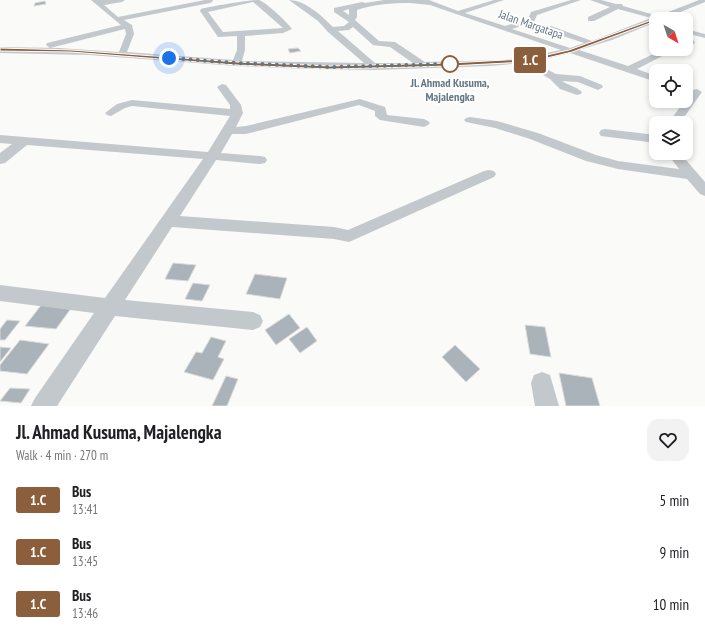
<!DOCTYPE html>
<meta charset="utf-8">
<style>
body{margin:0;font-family:"PT Sans Narrow",sans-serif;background:#f2f2f2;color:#202124;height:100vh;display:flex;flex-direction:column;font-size:15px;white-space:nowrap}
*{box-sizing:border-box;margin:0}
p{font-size:13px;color:#757577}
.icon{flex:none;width:22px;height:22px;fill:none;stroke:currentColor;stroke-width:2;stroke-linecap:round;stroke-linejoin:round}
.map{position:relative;height:406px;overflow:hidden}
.drawer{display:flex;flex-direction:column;background:#fff;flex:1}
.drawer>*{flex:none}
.badge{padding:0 8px;border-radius:3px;font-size:14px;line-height:26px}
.needle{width:26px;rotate:141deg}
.controls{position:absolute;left:649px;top:12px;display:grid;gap:8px}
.controls a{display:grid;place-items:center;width:44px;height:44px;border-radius:8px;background:#fff;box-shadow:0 2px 6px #0003;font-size:20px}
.you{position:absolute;width:20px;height:20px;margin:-10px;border:3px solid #fff;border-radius:50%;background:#1a73e8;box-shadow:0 0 0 6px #1a73e833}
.map>.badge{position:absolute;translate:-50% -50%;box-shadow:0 0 0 2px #fff}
.round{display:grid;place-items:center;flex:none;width:42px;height:42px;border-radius:12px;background:#f2f2f2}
.head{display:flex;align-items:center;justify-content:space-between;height:68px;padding:0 16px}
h1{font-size:19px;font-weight:800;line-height:30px}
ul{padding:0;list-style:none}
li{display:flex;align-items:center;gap:12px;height:52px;padding:0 16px}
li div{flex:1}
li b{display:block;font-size:15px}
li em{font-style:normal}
li .badge{min-width:44px;font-weight:700;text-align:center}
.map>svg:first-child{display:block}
.building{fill:#aab3b9;stroke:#dcdcda}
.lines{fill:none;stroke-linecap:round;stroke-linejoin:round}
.minor{fill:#c3c8cc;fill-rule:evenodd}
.line{fill:#8b5e3c;stroke:#fff}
.walk{stroke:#657683;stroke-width:4;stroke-dasharray:0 7.2}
.stop-dot{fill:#fff;stroke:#8b5e3c;stroke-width:2}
.labels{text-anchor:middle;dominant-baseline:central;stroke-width:4;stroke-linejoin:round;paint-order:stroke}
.far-street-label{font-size:12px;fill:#657683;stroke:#fff}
.far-stop-label{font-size:12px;font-weight:bold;fill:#657683;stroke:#fff}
</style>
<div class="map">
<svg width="705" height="406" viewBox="0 0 705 406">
<rect width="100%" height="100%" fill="#fafaf8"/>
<path class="building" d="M45,1L46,4L34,6L35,3Z
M298,48L301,51L290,53L288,49Z
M173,263L196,265L188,281L165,279Z
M255,274L287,278L280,299L246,294Z
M193,283L210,285L202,301L185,299Z
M42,304L72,307L56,329L25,326Z
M289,314L300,328L276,345L265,330Z
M7,320L20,321L5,340H0V329Z
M525,325L545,327L551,357L530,354Z
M307,327L317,341L300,353L289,339Z
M211,337L226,341L218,357L224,359L213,380L184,372L196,352L202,353Z
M20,340L49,344L27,374L0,371V365Z
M455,345L480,369L466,382L442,357Z
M0,347L11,348L0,362Z
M559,373L592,378L600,406H566Z
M226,376L238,379L227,406H212Z
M10,388L30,389L21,403L0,401Z"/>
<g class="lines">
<path class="minor" d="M91,0H125L122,2L104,5L118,17L205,0H213L212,2L210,3L124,20L132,25L134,34L127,52L233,60L237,50V36L218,37L200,11L201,9C214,6 249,0 259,0C267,3 287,22 292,29L283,33L245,36V50L242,61L364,63L328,32L318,21L289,0C305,0 322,16 333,27L344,26L349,22L334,12V8L362,2L365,3L384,0H429L458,11L494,0H504L465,13L505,26L528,19L531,12L571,0H581L537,15L534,22L512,29L570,48L584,43L545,30V26H551L592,41L651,18L618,9L594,21H588V17L610,7L590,0H601L616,4H622L623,6L658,16L699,0H705V2L663,19H656V22L612,40L579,50L628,66L664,49H676L637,69L656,76V82L570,53L533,62L556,74L580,76L602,85L603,87L598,90L578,82L562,81C568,85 577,87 582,92L581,94L577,95L560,89L550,79L522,63L490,66L374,70L309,69L236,66L89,55L0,53V47L59,48L119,52L126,34L125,29L50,48L46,45L47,43L121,25ZM253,2L283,28L223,32L208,12ZM410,3L430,5L561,50L526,57L502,60L425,62L395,42L379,41L355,20L357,17V10C374,4 392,3 410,3ZM349,9V15L343,11ZM353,27L373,45L390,47L413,63H375L338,31L349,30Z
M686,29L705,34V38L686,33Z
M691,40L694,41L695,43L686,48V42Z
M222,84L226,85L241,105L243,113L236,127L246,126L360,99L385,107L387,115L424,119L428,121L430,123L428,125L424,127L380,120L375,116V111L359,105L246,134H232L221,153L260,156L265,157L267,160L265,163L260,164L216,160L180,216L334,227L348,230L484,171L489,170L494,171L496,174L494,177L349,242L334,239L172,227L125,300L253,312L260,315L263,321L260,327L253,330L115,316L57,406H31L35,398L94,313L0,301V285L105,298L203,159L27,145L5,163L0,164V153L12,144L0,143V135L208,152L230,116L132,106L125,108L111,116L107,115L105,113L117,104L132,100L230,109V105L217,87Z
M697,89L702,92L680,123H668L693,90Z
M470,117L497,121L538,133L596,155L618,161L679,169L667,153H680L705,182V196L700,194L687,179L618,169L586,161L530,139L495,128L466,122L464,120L466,118Z
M605,129L656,135V143L601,136L599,133L601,130Z
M542,372L550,375L559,406H535L531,383L534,375Z"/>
</g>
<path class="line" d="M649,21L658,23L656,24L650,23L572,52L547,58L525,62L450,66L330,69L237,65L71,52L0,51V48L71,50L237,62L330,66L450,63L525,59L547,55L569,50Z"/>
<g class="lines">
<path class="walk" d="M169,58L237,63L330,67L450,64"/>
</g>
<circle class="stop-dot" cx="450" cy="64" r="8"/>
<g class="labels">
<g class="far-street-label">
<text transform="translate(531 24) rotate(19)">Jalan Margatapa</text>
</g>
<g class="far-stop-label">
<text x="450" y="82">Jl. Ahmad Kusuma,<tspan x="450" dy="14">Majalengka</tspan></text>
</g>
</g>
</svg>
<div class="controls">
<a><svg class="needle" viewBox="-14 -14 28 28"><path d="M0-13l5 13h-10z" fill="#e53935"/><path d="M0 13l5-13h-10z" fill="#757577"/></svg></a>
<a><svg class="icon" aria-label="locate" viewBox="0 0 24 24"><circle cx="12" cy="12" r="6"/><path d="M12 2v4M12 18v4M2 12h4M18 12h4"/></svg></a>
<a><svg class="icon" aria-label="layers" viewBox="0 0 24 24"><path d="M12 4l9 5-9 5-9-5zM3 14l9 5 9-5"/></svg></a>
</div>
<div class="you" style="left:169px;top:58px"></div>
<b class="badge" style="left:530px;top:60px;background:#8b5e3c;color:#fff">1.C</b>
</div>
<section class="drawer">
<div class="head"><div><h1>Jl. Ahmad Kusuma, Majalengka</h1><p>Walk · 4 min · 270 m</p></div><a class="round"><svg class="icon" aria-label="heart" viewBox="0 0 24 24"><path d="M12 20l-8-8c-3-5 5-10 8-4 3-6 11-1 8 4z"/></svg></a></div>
<ul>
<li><span class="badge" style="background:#8b5e3c;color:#fff">1.C</span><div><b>Bus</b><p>13:41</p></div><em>5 min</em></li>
<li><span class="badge" style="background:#8b5e3c;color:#fff">1.C</span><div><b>Bus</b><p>13:45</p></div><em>9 min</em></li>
<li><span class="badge" style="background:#8b5e3c;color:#fff">1.C</span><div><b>Bus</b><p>13:46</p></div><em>10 min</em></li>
</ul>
</section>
